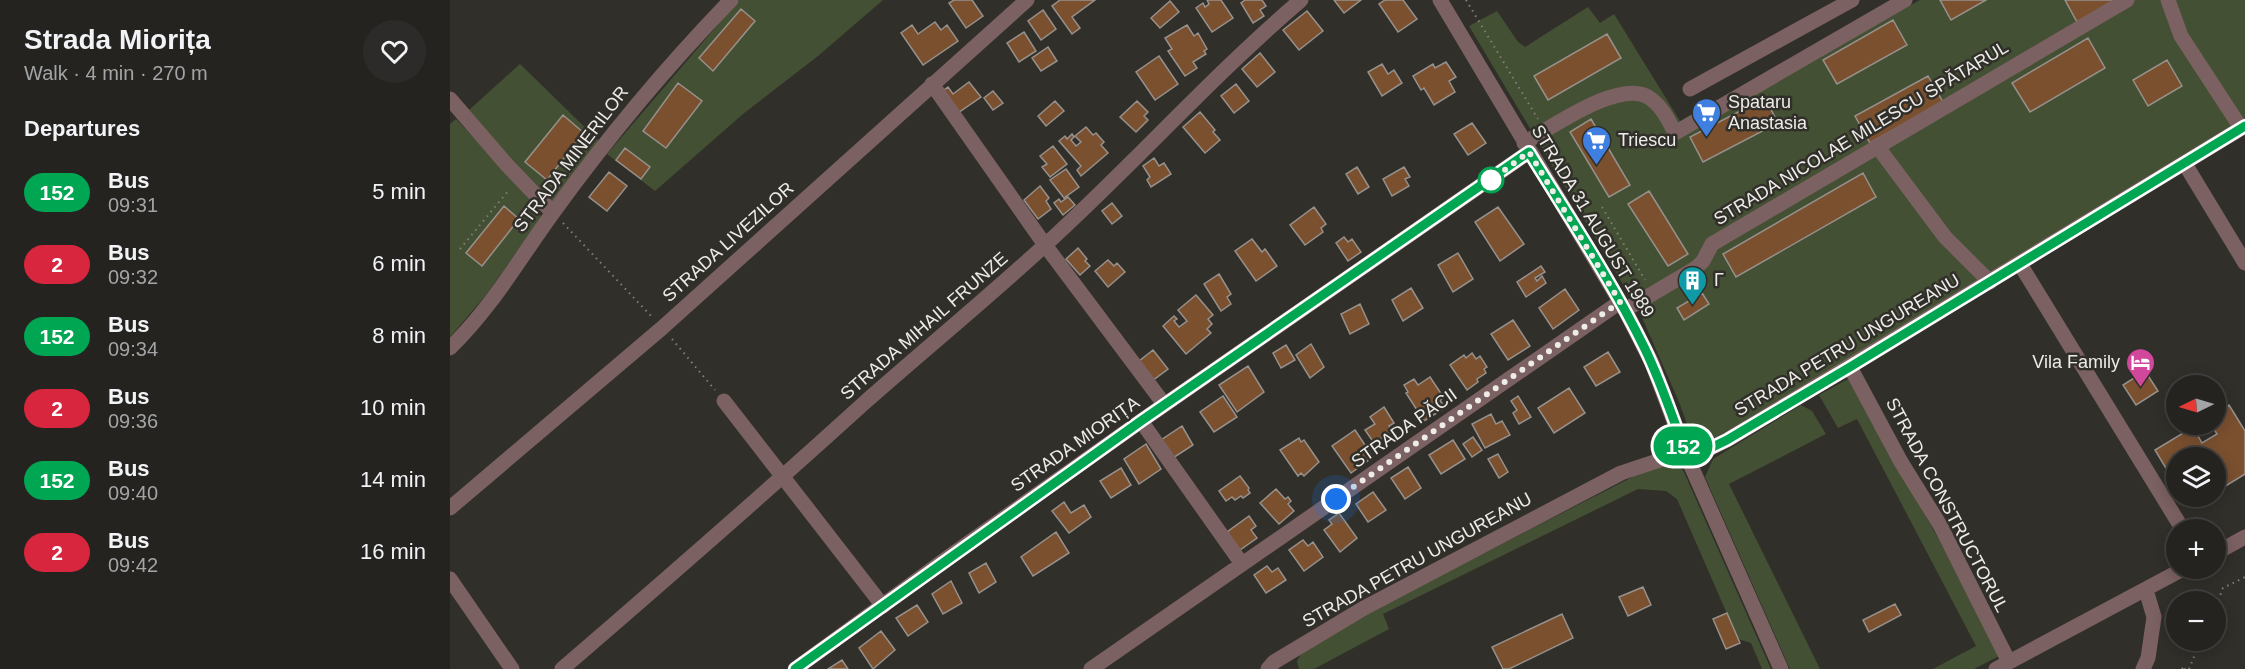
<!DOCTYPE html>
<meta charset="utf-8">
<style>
body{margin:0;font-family:Helvetica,sans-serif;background:#2d2b29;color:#f1f3f6;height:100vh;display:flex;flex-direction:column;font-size:22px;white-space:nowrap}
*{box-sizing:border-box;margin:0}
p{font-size:20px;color:#a3a4a5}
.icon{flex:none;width:33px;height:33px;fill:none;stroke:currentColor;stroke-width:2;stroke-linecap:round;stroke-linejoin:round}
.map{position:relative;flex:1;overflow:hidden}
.panel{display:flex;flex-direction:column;background:#252320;width:450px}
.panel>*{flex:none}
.badge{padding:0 12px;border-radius:20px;font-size:21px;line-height:39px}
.needle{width:39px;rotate:265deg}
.controls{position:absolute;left:1716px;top:375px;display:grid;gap:12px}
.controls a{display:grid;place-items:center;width:60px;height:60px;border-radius:50%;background:#252320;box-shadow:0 3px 15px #0003,0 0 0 2px #42403e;font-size:30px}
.you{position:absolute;width:30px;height:30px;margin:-15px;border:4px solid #fff;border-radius:50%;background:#1a73e8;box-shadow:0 0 0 9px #1a73e833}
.map>.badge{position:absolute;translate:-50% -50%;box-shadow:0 0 0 3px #fff}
h2{padding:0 24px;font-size:22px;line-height:54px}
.round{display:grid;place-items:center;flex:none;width:63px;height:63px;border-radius:32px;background:#2d2b29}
.summary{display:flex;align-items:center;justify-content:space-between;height:102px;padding:0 24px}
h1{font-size:28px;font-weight:700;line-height:45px}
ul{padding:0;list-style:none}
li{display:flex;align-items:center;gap:18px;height:72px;padding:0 24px}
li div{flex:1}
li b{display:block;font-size:22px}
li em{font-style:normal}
li .badge{min-width:66px;font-weight:700;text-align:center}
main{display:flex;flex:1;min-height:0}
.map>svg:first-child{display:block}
.green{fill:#445033}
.building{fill:#7a502f;stroke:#97918d;stroke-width:1.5}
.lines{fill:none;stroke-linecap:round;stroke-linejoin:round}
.path{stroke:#817f7b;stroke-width:2;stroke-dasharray:1.5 4.5;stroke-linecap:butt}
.minor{stroke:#7b6161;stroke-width:15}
.line-casing{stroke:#fff;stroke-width:14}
.line{stroke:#00a651;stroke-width:9}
.walk{stroke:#eeece9;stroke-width:6;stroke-dasharray:0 10.8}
.stop-dot{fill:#fff;stroke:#00a651;stroke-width:3}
.labels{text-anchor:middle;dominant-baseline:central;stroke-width:5;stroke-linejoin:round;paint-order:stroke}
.poi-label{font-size:18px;fill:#eeece9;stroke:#312f2a;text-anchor:start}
.street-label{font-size:18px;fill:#eeece9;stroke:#312f2a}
</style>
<main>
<section class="panel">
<div class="summary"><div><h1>Strada Miorița</h1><p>Walk · 4 min · 270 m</p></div><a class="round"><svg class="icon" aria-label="heart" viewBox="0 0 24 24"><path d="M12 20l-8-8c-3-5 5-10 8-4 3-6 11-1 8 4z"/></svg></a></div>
<h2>Departures</h2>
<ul>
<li><span class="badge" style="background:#00a651;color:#fff">152</span><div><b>Bus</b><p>09:31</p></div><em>5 min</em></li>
<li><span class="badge" style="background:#d7263d;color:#fff">2</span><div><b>Bus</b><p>09:32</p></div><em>6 min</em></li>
<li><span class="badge" style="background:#00a651;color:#fff">152</span><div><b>Bus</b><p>09:34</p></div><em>8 min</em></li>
<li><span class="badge" style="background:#d7263d;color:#fff">2</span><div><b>Bus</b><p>09:36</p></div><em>10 min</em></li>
<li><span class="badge" style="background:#00a651;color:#fff">152</span><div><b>Bus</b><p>09:40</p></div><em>14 min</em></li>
<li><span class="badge" style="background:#d7263d;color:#fff">2</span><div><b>Bus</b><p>09:42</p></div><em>16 min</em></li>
</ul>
</section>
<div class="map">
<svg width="1795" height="669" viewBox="0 0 1795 669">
<rect width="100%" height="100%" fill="#312f2a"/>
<path class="green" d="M289,0H433L368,56L293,114L205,191L157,154Z
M1470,0H1795V119L1294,422L1266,437H1248L1238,427L1229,402L1190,313L1019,26L1047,11L1068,42L1075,47L1138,7L1150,23L1164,14L1230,121L1430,9L1452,10Z
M70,64L149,141L108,197L101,202L65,165L19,110Z
M6,119L89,207L91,218L36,295L0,337V124Z
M1398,379L1488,538L1549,656L1524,669H1483L1526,646L1407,419L1388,428L1369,395Z
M1351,405L1362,411L1376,434L1279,484L1370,669H1340L1255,477L1263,459Z
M1220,463L1233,470L1321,669H1312L1301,643L1288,639L1227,499L1216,491L1188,489L933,614L939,629L864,669H849L847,661L853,650L928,607L1208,464Z"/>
<path class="building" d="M504,0H522L533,16L516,28L499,3Z
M610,0H645L622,17L630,28L622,34L602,6Z
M757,0H771L783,18L762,32L746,8L753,3L755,7L759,4Z
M795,0H812L816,6L810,10L814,16L803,23L791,3Z
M884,0H911L894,13Z
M935,0H953L967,19L948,32L929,4Z
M1490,0H1536L1501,20Z
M1615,0H1665L1627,22Z
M720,1L729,12L710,28L701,18Z
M291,9L305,21L263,71L249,58Z
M593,10L606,29L591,40L578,21Z
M857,11L873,31L849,50L833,30Z
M1443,20L1457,45L1387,84L1373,60Z
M485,22L491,30L497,25L508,41L473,65L451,33L462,25L468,34Z
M737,25L744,36L748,33L757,49L754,51L756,54L743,62L747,68L735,76L718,51L722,49L715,38Z
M574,32L586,51L569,62L557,43Z
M1157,34L1171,58L1098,100L1084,76Z
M1638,38L1655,68L1580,112L1562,83Z
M598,47L607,61L591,71L582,58Z
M810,53L825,72L807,87L792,69Z
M709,56L728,84L705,100L686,72Z
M1717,60L1732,86L1698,106L1683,80Z
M996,62L1006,77L999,81L1005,92L984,105L974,88L971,90L963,76L983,64L985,68Z
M932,64L938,74L944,70L952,83L932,96L918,72Z
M1478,76L1493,102L1420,143L1405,116Z
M519,82L531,97L505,115L490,93L498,87L503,94Z
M228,83L252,101L216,148L193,131Z
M786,84L799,101L784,113L771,96Z
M543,91L553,103L543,110L534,98Z
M1315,98L1328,123L1253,162L1240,137Z
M605,101L614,111L596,126L588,116Z
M687,101L698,112L694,116L698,120L686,132L670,117Z
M750,112L765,130L763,132L770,140L755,153L733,127Z
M113,115L134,133L97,180L75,162Z
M1141,119L1180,185L1159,197L1120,132Z
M1022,123L1036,143L1018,155L1004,134Z
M636,127L643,135L646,133L654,142L651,145L658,153L631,176L627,170L631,166L609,141L615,136L617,139L622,134L624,137L621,140L626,146L631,142L625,136Z
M603,146L617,164L600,177L592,167L597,164L590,156Z
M175,148L200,167L191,179L166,160Z
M704,158L709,166L714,163L721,174L701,187L697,180L700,177L693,166Z
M907,167L919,187L908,194L896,174Z
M954,167L960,177L955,179L959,186L942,196L933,179Z
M616,169L629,187L614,198L600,180Z
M159,172L177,186L157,211L139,197Z
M1413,173L1426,197L1286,277L1273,254Z
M590,186L599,198L596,201L601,209L588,219L574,200Z
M1199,191L1238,254L1218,266L1178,204Z
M618,197L625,205L613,215L604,203L609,199L611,202Z
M662,203L672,216L662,224L652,211Z
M54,206L69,219L32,266L16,253Z
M864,207L876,224L871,228L873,232L855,245L840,225Z
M1048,207L1074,244L1050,261L1025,222Z
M894,237L898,242L902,239L911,252L898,261L886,243Z
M802,239L812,252L815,249L827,266L806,281L785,251Z
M628,248L637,259L635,261L640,266L630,275L616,259Z
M1008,253L1023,279L1003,292L988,265Z
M658,260L664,266L667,263L675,272L658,287L645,271Z
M1091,266L1095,272L1085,278L1087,281L1092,276L1096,283L1076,297L1067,282Z
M769,274L781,294L777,297L781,304L771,311L754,284Z
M961,288L973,308L953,321L942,300Z
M1115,289L1129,310L1103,329L1089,308Z
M1252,293L1259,304L1234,320L1227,308Z
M746,295L763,315L758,319L762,324L757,329L761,333L736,354L713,326L724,316L727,319L724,321L729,327L737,321L728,310Z
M910,304L919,324L900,334L891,314Z
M1063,320L1080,346L1058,360L1041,334Z
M861,344L874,367L860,378L846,355Z
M836,345L845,360L831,368L823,353Z
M703,350L718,369L702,381L688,362Z
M1158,352L1170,372L1146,386L1134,367Z
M1022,353L1026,359L1030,356L1037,367L1034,369L1036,373L1027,379L1028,382L1017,390L1000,365L1014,355L1016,358Z
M798,366L814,392L787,412L769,385Z
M1695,371L1708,391L1686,405L1673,385Z
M980,377L994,398L990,400L995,408L974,421L956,393L958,392L954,385L964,379L968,385Z
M1119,388L1135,413L1104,433L1088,408Z
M773,396L787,417L764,432L750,412Z
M1068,396L1081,417L1069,424L1063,413L1067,410L1061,401Z
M1779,405L1795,431V474L1766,492V458H1726V485L1705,450L1743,427L1752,443L1767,434L1761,424H1766V413Z
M934,407L944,423L939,426L943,431L924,443L915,430L925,424L920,417Z
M1041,414L1046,424L1052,421L1060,435L1035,448L1022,424Z
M732,426L743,445L723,458L711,440Z
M905,430L923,457L901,473L882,446Z
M1023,437L1032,450L1022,457L1013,444Z
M849,438L851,442L854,440L869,462L854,476L851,473L848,476L830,450Z
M1003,440L1015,459L991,474L979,455Z
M696,444L711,469L689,484L674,459Z
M1048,454L1058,472L1049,478L1038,459Z
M958,467L971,488L955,499L941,478Z
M671,468L681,485L661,498L650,481Z
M790,476L799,488L798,490L800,493L793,498L791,496L785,500L782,497L776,501L769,491Z
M826,489L835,499L838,497L841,501L838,504L844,511L829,524L810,503Z
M923,492L936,510L918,522L906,504Z
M1733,496H1758L1740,507Z
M614,502L621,513L634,505L641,517L619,533L602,511Z
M889,513L907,538L890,552L874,530L882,524L879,520Z
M799,516L806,526L801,530L807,538L790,550L777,532Z
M606,532L619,553L583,576L571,557Z
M853,540L858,546L863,542L873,557L854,571L839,550Z
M536,563L546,582L529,593L519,573Z
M817,566L822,572L828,568L836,580L816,593L804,575Z
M501,581L512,603L493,614L482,594Z
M1193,587L1201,605L1178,616L1169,597Z
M1445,604L1451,615L1419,632L1413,620Z
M467,605L478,622L458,636L446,618Z
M1277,613L1290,643L1276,649L1263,619Z
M1112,614L1123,638L1059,669H1053L1042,647Z
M431,631L445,650L423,669L409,648Z
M392,660L398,669H378Z"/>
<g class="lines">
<path class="path" d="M1016,0L1088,119
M1152,207L1195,280
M113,223L202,317
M10,249L59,190
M222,339L265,390
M1766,606L1773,588L1795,577
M1732,669L1734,666L1735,669
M1739,669L1751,640"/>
<path class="minor" d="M990,0L1175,310L1202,363L1238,459L1331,669
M1718,0L1731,36L1791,128
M482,84L595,245L714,404
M1240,89L1402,0
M0,99L57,165L103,213
M1074,143C1101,128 1173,76 1201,99C1213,108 1219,121 1225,133L1455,0
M1427,146L1495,237L1540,282
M1735,164L1795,263
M1570,264L1733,530
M1175,310L1246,268L1253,261L1262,244L1677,0
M0,348C42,307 68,261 102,214C157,138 216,67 281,0
M1400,367L1451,462L1490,525L1559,662
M274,401L433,606
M691,421L792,564
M0,508L212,328L577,0
M1766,553L1795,537
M0,579L62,669
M112,669C213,582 314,494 413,404C473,351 535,300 594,246C682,166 761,77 851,0
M345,669L504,553L691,421L1079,152
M641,669L1170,302
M818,669L824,662L914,608L1171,473L1225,455L1238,459L1277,440L1795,126
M1546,669L1735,568
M1693,669L1698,658L1704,617L1696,590"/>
</g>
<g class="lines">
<defs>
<path id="line" d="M345,669L691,421L1079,152C1119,217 1162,281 1195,349C1212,384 1224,422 1238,459L1277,440L1400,367L1795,126"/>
</defs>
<use href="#line" class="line-casing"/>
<use href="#line" class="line"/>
<path class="walk" d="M886,499L1170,302L1079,152L1041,180"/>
</g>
<defs>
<symbol id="supermarket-pin" viewBox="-11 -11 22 30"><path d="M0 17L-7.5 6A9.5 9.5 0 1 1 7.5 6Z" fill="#3f7fe0" stroke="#312f2a"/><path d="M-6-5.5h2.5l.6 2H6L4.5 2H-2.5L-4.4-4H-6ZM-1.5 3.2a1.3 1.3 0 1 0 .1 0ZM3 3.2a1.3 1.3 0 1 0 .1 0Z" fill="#fff"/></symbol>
<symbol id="building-pin" viewBox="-11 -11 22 30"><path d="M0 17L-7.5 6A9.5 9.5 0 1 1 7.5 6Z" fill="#0f9aa8" stroke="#312f2a"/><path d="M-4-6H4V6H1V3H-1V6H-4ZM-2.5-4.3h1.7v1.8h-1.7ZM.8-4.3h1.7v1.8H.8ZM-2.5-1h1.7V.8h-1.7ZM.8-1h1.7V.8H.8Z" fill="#fff"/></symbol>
<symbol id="hotel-pin" viewBox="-11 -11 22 30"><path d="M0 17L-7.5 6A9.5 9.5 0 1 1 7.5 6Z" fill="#d1479c" stroke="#312f2a"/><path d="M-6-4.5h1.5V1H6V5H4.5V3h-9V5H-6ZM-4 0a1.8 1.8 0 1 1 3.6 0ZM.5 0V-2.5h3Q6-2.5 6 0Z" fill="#fff"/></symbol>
</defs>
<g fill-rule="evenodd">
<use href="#supermarket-pin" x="1240" y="96" width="33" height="45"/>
<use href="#supermarket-pin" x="1130" y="124" width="33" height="45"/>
<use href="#building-pin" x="1226" y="264" width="33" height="45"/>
<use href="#hotel-pin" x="1674" y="346" width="33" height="45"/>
</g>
<circle class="stop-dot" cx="1041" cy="180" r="12"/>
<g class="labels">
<g class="poi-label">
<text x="1278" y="102">Spataru<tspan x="1278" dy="21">Anastasia</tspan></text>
<text x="1168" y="140">Triescu</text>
<text x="1264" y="280">Г</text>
<text x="1670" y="362" text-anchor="end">Vila Family</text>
</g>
<g class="street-label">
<text transform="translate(1411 133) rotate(-31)">STRADA NICOLAE MILESCU SPĂTARUL</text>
<text transform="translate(121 159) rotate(-53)">STRADA MINERILOR</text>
<text transform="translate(1143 221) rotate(59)">STRADA 31 AUGUST 1989</text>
<text transform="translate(278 242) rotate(-42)">STRADA LIVEZILOR</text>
<text transform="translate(474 326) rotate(-41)">STRADA MIHAIL FRUNZE</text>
<text transform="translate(1397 345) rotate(-31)">STRADA PETRU UNGUREANU</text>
<text transform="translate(954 428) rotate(-35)">STRADA PĂCII</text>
<text transform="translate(625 444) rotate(-35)">STRADA MIORIȚA</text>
<text transform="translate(1497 505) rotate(62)">STRADA CONSTRUCTORUL</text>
<text transform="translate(967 560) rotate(-29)">STRADA PETRU UNGUREANU</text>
</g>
</g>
</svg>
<div class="controls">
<a><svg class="needle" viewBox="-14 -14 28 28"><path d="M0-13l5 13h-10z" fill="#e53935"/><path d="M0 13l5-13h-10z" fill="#a3a4a5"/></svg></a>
<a><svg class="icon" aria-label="layers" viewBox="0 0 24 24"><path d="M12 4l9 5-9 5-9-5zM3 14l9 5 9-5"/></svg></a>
<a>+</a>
<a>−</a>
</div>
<div class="you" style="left:886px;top:499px"></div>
<b class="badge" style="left:1233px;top:446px;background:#00a651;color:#fff">152</b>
</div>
</main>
